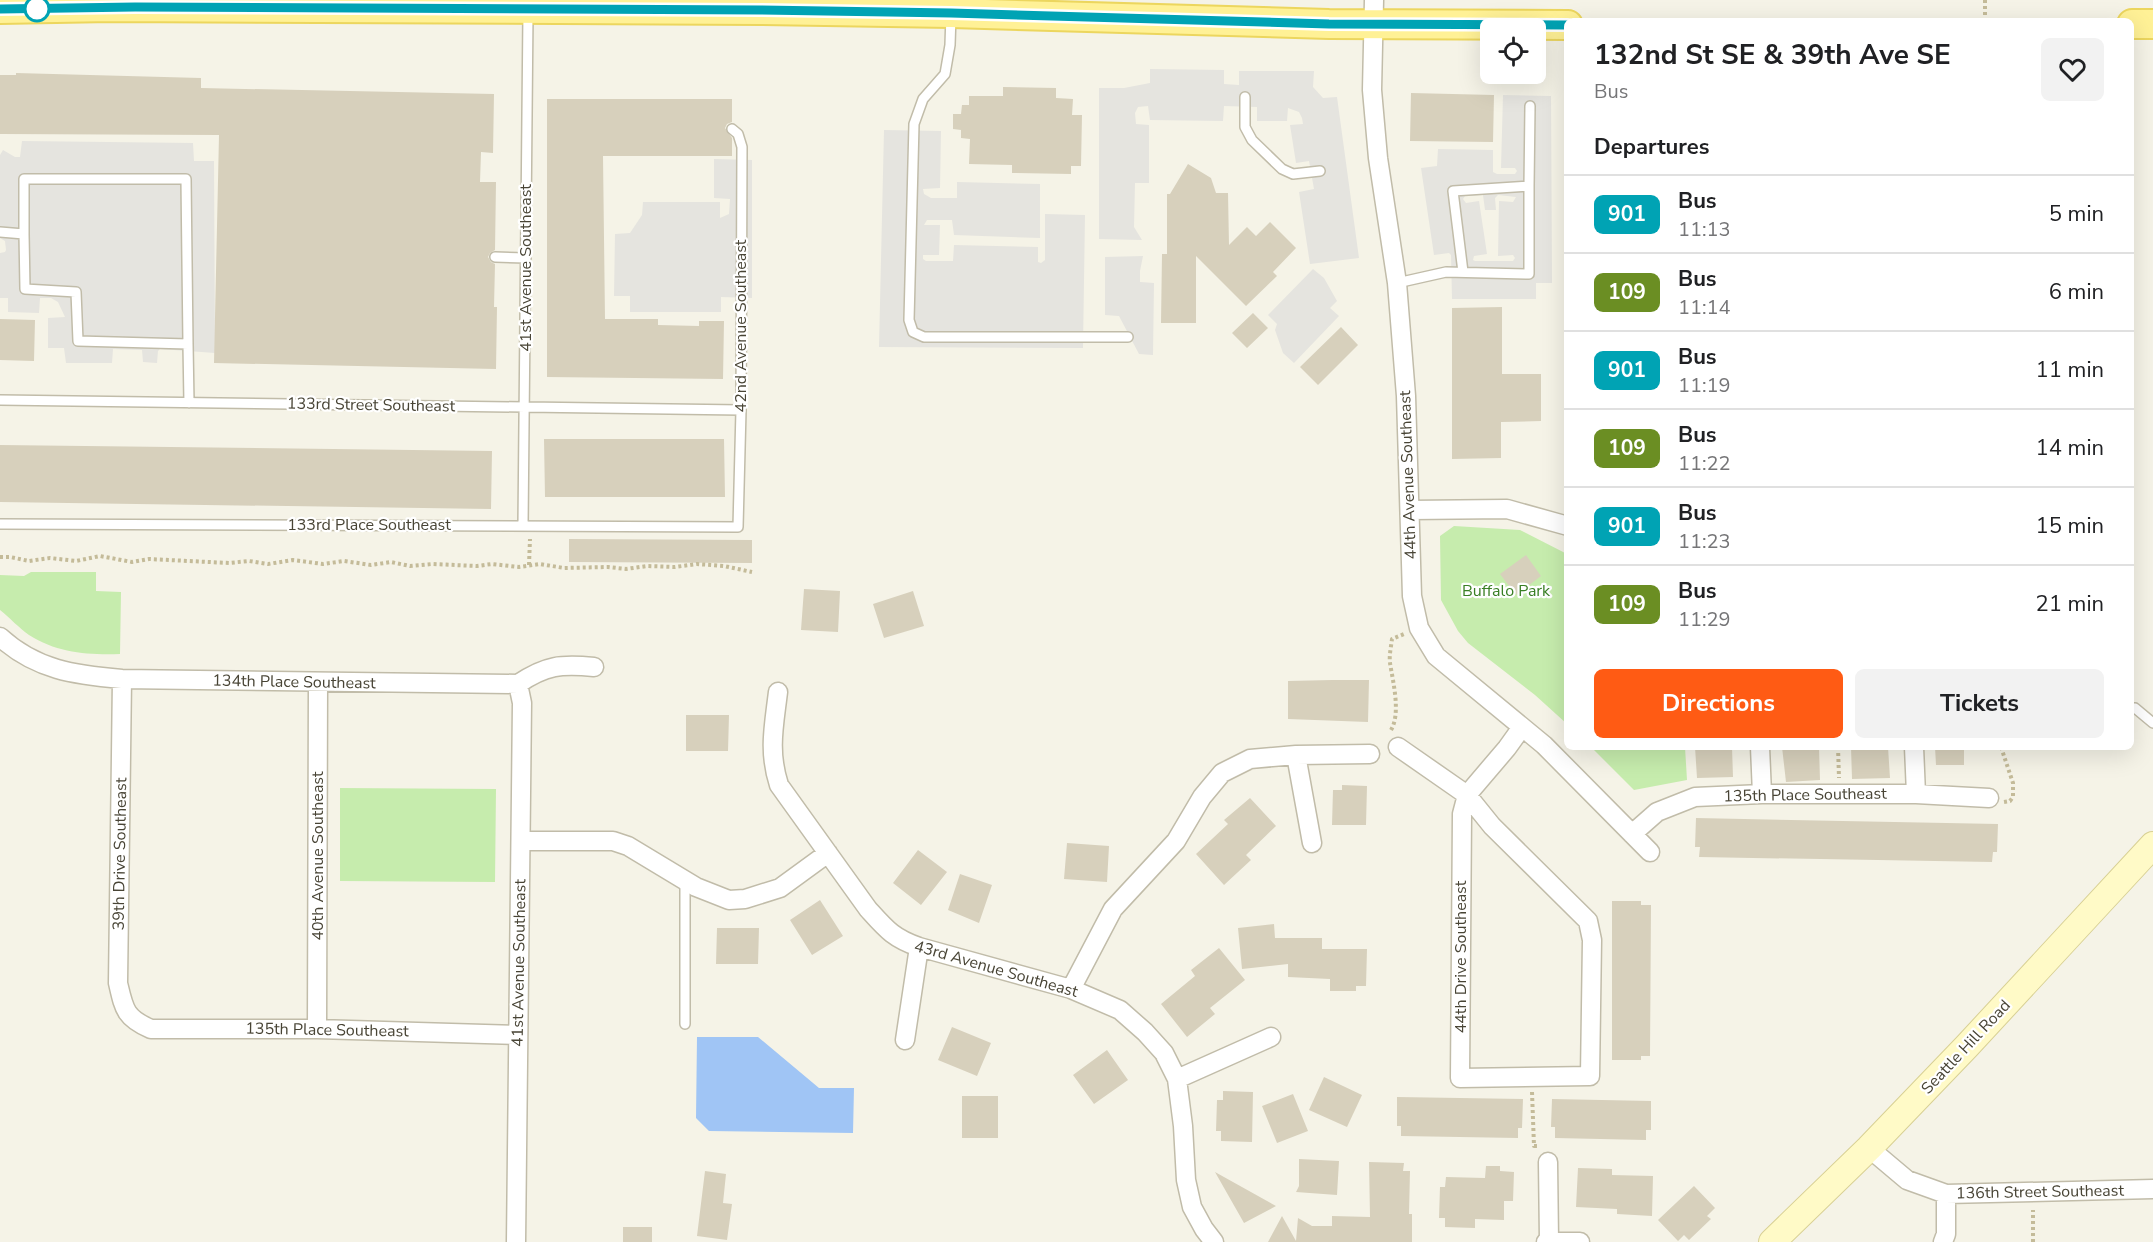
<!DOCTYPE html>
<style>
body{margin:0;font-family:"Nunito Sans",sans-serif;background:#f2f2f2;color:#202124;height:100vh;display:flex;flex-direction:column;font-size:22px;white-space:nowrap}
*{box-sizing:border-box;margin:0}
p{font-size:20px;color:#757577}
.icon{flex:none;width:33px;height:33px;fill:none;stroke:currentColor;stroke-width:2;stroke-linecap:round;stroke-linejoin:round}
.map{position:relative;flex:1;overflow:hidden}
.details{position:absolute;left:1564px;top:18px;width:570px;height:732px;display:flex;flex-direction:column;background:#fff;border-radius:9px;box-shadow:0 6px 24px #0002}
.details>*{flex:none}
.badge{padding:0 12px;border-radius:9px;font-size:21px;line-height:39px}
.controls{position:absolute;left:1480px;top:18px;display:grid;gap:12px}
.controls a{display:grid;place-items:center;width:66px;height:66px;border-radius:9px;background:#fff;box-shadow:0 6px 24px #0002;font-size:30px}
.map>.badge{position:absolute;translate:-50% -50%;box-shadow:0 0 0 3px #fff}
h2{padding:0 30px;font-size:22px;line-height:54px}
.round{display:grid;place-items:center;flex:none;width:63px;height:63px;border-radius:9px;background:#f2f2f2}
.overview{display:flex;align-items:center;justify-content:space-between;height:102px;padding:0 30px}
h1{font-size:28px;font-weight:700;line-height:45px}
.cta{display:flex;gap:12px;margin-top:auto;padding:12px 30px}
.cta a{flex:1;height:69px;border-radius:9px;background:#ff5b14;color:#fff;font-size:24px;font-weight:700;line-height:69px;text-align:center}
.cta a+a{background:#f2f2f2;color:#202124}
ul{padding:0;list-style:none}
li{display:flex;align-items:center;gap:18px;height:78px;padding:0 30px;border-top:2px solid #e0e0e0}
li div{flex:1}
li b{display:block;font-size:22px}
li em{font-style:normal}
li .badge{min-width:66px;font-weight:700;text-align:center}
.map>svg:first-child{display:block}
.green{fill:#c6ecad}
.parking{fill:#e5e4df;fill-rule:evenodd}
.water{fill:#a0c5f5}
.building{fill:#d7d0bc}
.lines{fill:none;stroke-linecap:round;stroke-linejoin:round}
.lane-casing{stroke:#c1bca9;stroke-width:12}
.street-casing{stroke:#c1bca9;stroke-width:21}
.secondary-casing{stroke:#d8d094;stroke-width:28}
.primary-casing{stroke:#ecd65e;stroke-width:32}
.path{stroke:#c4bb99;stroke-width:4;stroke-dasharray:3 3;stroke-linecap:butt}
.lane{stroke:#fff;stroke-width:9}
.street{stroke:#fff;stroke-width:18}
.secondary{stroke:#fffac7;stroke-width:26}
.primary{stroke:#fff196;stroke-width:28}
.line-casing{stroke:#fff;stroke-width:14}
.line{stroke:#00a3b4;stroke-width:9}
.stop-dot{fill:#fff;stroke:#00a3b4;stroke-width:3}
.labels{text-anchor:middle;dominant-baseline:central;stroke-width:4.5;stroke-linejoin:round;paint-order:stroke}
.street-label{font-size:16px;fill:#484435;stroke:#fff}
.park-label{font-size:16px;fill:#397f24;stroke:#fff}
</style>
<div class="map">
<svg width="2153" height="1242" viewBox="0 0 2153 1242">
<rect width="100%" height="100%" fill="#f5f3e7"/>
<path class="green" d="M1454,526L1520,530L1567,554V724L1535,695L1468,643L1458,631L1441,600L1440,536Z
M31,572H96V591L121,592L120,654C88,655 57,653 29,635C19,628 10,618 0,610V575L24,576Z
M1591,747H1685L1687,780L1634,790Z
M340,788L496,789L495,882L340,881Z"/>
<path class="parking" d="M1150,69L1224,70V84L1239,85V71H1314L1313,87L1323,98L1337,97L1359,258L1310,264L1299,192L1314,189L1309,161L1296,163L1290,125L1303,124L1302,118L1299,112L1288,108L1287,121H1257V107L1224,106L1223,121L1150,120L1148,106L1138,107L1135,113L1136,124L1149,125V183H1135L1134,227L1142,240L1099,239V88H1124L1150,83Z
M1503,95L1551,96L1552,283H1536V299H1452L1451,255L1449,253L1434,255L1421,168L1437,166L1438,149L1493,150V172L1497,174H1515L1517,171L1515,168H1501ZM1483,195L1485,210H1496L1495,198L1498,195L1516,197L1513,202L1499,201L1498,256L1513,255L1515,258L1513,261H1475L1473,260L1474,256L1487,254L1479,201L1466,203L1463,199L1465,196Z
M884,130L941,131L940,188L923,189L924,194L931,198H957V182L1040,184V238L954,235L952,220H927L924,225H940L939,255H923V259L926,261H953L954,245L1038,247V262L1041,263L1045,260V214L1085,215L1083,348L879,347Z
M22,141L193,143L194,161H214L215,353L160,349L158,351L157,363L143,362L142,350L113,349L112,363H66L64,348H48V318L65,317L58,302L51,298H40L39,313L8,312V298H0V253L5,252L6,250L5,241L0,238V155L3,150L15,157H20Z
M714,159L752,160V298L721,297V312H630V296H614L615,234L630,233L642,215L643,202H720V218L729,214L730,199L714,198Z
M1143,256L1140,271V282L1154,283L1153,355L1139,354L1119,316L1105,315V257Z
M1313,269L1324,278L1337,301L1330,308L1339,316L1294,363L1283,353L1275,330L1277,324L1268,315Z"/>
<path class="water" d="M697,1037H758L819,1088H854L853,1133L709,1131L696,1118Z"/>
<path class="building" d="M16,73L201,78V88L494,94L493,153L481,152L480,182H496L495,250L490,253L488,257L491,262L495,264L494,307H497L496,369L214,363L219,135L0,134V75H16Z
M1003,87L1056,88V98L1073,99L1072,115H1082L1081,166H1071V174L1012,173V165L969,164L970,139L961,138V130L953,129V114H961L962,105H969V96H1003Z
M1411,93L1494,95L1493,142L1410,141Z
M547,99H732V122L727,124L725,128L732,138V156H603L605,319H658V325L699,326V321H724L723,379L547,377Z
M1188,164L1211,178L1216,193H1228L1229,245L1247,227L1256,236L1270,222L1296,248L1273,272L1277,276L1246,306L1196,256V323H1161L1162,254H1167V194H1170Z
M1502,307V374H1541V421L1501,422V458L1452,459V308Z
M1253,313L1268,328L1247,348L1232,333Z
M0,319L35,320L34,361L0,360Z
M1341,327L1358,345L1318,385L1300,367Z
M544,439H724L725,497H545Z
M0,445L492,451L491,509L0,502Z
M569,539L752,540V563L569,562Z
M1526,555L1541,576L1516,595L1500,574Z
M804,589L840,591L838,632L801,630Z
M913,591L924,626L884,638L873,604Z
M1332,680H1369L1368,722L1288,719V681Z
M686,715H729L728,751H686Z
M1695,747H1732L1733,777L1697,778Z
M1782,747H1819L1820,780L1786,782Z
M1851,747H1888L1890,778L1852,779Z
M1935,747H1964V765H1936Z
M1342,785L1367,786L1366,825H1332L1333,790H1342Z
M1250,798L1276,826L1246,855L1251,860L1224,885L1196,854L1228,824L1224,820Z
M1696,818L1998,824L1997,852H1993L1992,862L1699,857L1700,847H1695Z
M1067,843L1109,846L1107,882L1064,879Z
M918,850L947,872L921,905L893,883Z
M960,874L992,885L979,923L948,910Z
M820,900L843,936L812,955L790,920Z
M1612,901H1641V905H1651L1650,1056H1641V1060H1612Z
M1274,924L1275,938H1322V949H1367L1366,986H1356V991H1330V979L1288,977V964L1242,969L1238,928Z
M717,928H759L758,964H716Z
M1219,948L1245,980L1210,1008L1215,1014L1187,1037L1161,1004L1195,976L1191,970Z
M952,1027L991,1043L977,1076L938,1060Z
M1107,1050L1128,1080L1094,1104L1073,1075Z
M1324,1077L1362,1095L1347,1127L1309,1110Z
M1223,1091L1253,1092L1252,1142L1221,1141V1131H1216L1217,1100H1223Z
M1293,1094L1308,1131L1277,1143L1262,1106Z
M962,1096H998V1138H962Z
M1397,1097L1523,1099L1522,1128H1518V1138L1401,1136V1126H1397Z
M1552,1099L1651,1101V1130H1646V1140L1555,1138V1127H1551Z
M1299,1159L1339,1161L1337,1195L1296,1192L1299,1186Z
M1369,1162L1404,1163L1403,1171H1410L1409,1214H1412V1242H1268L1282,1216L1296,1241L1298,1218L1312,1226H1332V1216L1370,1217Z
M1486,1166H1500V1171L1514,1172L1513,1201H1504V1220L1475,1219V1228L1445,1227V1218H1439L1440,1187H1445L1446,1177L1485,1178Z
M1578,1168L1612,1169V1175L1653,1176L1652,1216L1617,1214V1209L1576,1207Z
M705,1171L726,1174L723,1203L732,1204L727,1240L697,1236Z
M1215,1172L1276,1206L1244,1223Z
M1694,1186L1715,1208L1707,1216L1711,1219L1689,1240L1684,1235L1678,1241L1658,1220Z
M623,1227H652V1242H623Z"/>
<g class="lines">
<defs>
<path id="lane" d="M951,15L950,45L945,74L923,99L914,124L909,320L913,332L924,337H1128
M1245,97V127L1252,140L1282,169L1293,174L1320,171
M1529,186L1530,106
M0,232L24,234L25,289L76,292L78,341L188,344L189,403
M24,234V179H186L188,344
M495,257L526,258
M1397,283L1446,272L1529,274V186L1453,191L1463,272
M0,400L741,410
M0,524L738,527L741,410L742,147L738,134L732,129
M523,526L528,13
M2135,708L2153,723
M685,881V1024"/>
<path id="street" d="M1374,0L1372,90L1378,158L1397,283L1406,396L1412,596L1419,628L1436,656L1544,745L1650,852
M1410,510L1507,509L1568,526
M0,637C36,670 75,675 122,679L518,684C546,665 561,664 594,667
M122,679L118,983C124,1009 125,1018 151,1029H317L518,1035
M778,692C774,726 768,751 779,785L868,909C886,929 893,938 919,947L1071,989L1120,1010L1145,1032L1164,1053L1177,1079L1183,1126L1186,1180L1192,1207L1204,1229L1214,1242
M1398,747L1467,795L1492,826L1588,921L1592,940L1590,1076L1460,1078L1462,814L1467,795L1507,748L1522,727
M1760,747L1762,794
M1914,747L1916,794
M1296,755L1312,843
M1632,834L1657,812L1695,797L1762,794H1916L1989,798
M521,841H613L628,846L696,887L729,900L745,899L780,888L828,853
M1071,989L1113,909L1176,841L1202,797L1222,773L1250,759L1296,755L1370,754
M317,1029L318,682
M905,1040L919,947
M1177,1079L1271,1037
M1869,1148L1907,1180L1946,1194L2153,1189
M1548,1162L1549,1241
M516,1242L522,703L518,684
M1546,1242H1580
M1943,1242L1946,1234V1194"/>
<path id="secondary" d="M1772,1242L1869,1148L1967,1046L2153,845"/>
<path id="primary" d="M0,9L111,7L761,10L951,13L1329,24L1568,25
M2132,24H2153"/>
</defs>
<use href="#lane" class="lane-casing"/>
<use href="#street" class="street-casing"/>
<use href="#secondary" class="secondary-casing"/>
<use href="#primary" class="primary-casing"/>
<path class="path" d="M1985,21V0
M0,557H10L29,561L50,558L76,561L100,556L132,562L149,559L229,563L249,561L268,564L293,560L323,564L344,561L371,565L391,562L410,566L432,564L477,566L492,564L519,567L540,564L564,568L608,567L626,569L647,566L675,567L697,564L724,566L752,572
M529,565L530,539
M1391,730C1401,713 1393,682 1390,663C1389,656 1391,647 1392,639L1404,634
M1838,747L1839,778
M2001,747L2013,783V797L2010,801L2004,802
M1532,1092L1534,1146H1539
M2033,1242V1210"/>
<use href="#lane" class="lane"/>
<use href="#street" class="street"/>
<use href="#secondary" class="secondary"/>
<use href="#primary" class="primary"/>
</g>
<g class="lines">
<defs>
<path id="line" d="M0,9L135,7L761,10L951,13L1329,24L1568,25"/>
</defs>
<use href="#line" class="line-casing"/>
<use href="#line" class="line"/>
</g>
<circle class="stop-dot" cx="37" cy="9" r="12"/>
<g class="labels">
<g class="street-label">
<text transform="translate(526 268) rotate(-90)">41st Avenue Southeast</text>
<text transform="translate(741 326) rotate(-90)">42nd Avenue Southeast</text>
<text transform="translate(371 405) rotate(1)">133rd Street Southeast</text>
<text transform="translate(1408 475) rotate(-92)">44th Avenue Southeast</text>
<text x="369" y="525">133rd Place Southeast</text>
<text transform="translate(294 682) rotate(1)">134th Place Southeast</text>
<text transform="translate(1805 795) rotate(-1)">135th Place Southeast</text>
<text transform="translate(120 854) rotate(-89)">39th Drive Southeast</text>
<text transform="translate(318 856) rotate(-90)">40th Avenue Southeast</text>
<text transform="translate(1461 957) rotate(-90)">44th Drive Southeast</text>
<text transform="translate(519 963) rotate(-89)">41st Avenue Southeast</text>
<text transform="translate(996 969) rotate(16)">43rd Avenue Southeast</text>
<text transform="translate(327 1030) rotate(1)">135th Place Southeast</text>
<text transform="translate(1966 1047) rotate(-47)">Seattle Hill Road</text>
<text transform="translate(2040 1192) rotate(-1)">136th Street Southeast</text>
</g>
<g class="park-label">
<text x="1506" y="591">Buffalo Park</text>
</g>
</g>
</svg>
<div class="controls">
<a><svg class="icon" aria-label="locate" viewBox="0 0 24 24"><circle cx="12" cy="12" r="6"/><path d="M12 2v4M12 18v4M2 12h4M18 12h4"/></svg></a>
</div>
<section class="details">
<div class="overview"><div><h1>132nd St SE &amp; 39th Ave SE</h1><p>Bus</p></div><a class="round"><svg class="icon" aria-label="heart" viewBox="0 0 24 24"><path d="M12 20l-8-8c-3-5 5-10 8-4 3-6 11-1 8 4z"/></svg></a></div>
<h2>Departures</h2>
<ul>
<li><span class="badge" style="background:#00a3b4;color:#fff">901</span><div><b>Bus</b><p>11:13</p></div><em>5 min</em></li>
<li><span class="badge" style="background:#6b8e23;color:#fff">109</span><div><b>Bus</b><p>11:14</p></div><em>6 min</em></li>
<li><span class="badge" style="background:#00a3b4;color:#fff">901</span><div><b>Bus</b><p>11:19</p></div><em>11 min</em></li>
<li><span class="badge" style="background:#6b8e23;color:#fff">109</span><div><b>Bus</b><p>11:22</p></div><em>14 min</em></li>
<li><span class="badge" style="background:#00a3b4;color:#fff">901</span><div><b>Bus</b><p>11:23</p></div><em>15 min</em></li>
<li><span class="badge" style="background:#6b8e23;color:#fff">109</span><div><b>Bus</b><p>11:29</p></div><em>21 min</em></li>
</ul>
<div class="cta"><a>Directions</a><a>Tickets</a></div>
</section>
</div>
